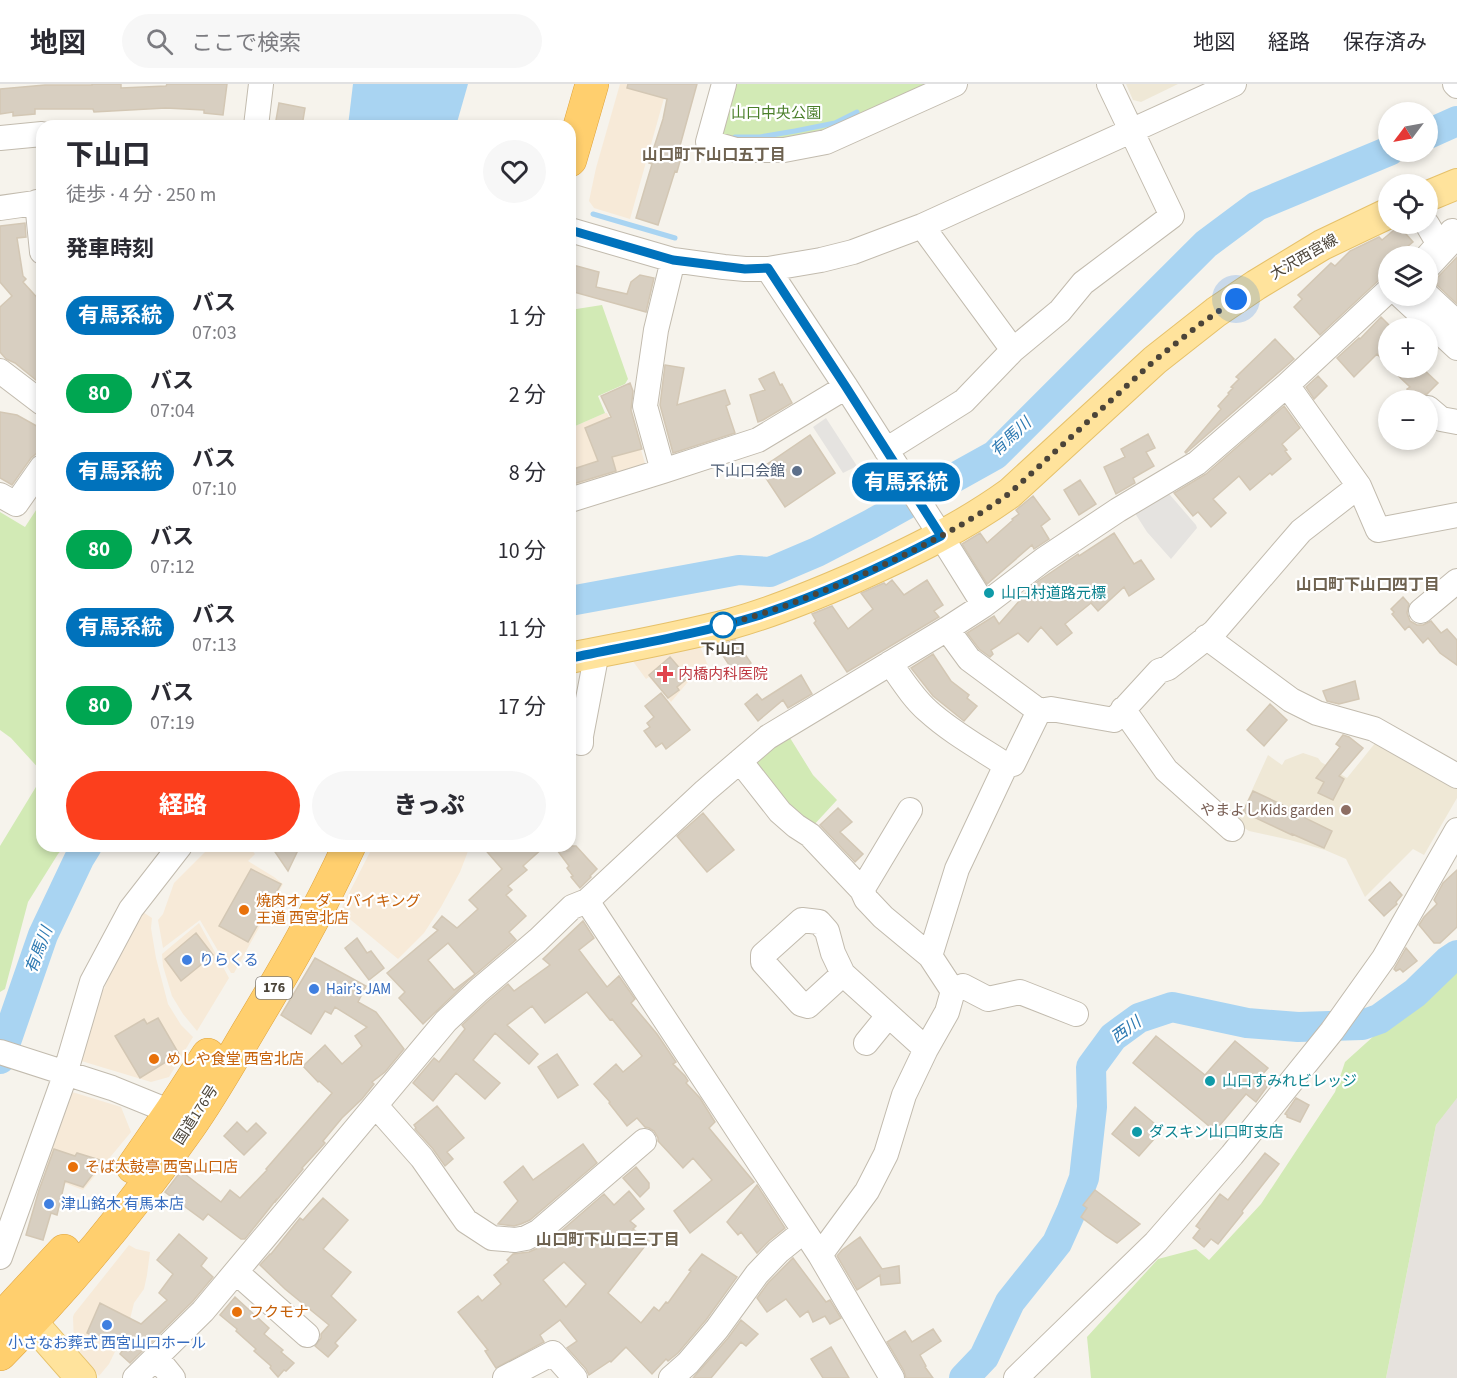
<!DOCTYPE html>
<html lang="ja">
<meta charset="utf-8">
<style>
body{margin:0;font-family:"Source Sans 3","Noto Sans JP",sans-serif;background:#f7f7f7;color:#2b2b33;height:100vh;display:flex;flex-direction:column;font-size:22px;white-space:nowrap}
*{box-sizing:border-box;margin:0}
p{font-size:20px;color:#7c7c81}
.icon{flex:none;width:33px;height:33px;fill:none;stroke:currentColor;stroke-width:2;stroke-linecap:round;stroke-linejoin:round}
.map{position:relative;flex:1;overflow:hidden}
.drawer{position:absolute;left:36px;top:36px;width:540px;height:732px;display:flex;flex-direction:column;background:#fff;border-radius:18px;box-shadow:0 3px 9px #0003}
.drawer>*{flex:none}
.badge{padding:0 12px;border-radius:20px;font-size:21px;line-height:39px}
.needle{width:39px;rotate:238deg}
.controls{position:absolute;left:1378px;top:18px;display:grid;gap:12px}
.controls a{display:grid;place-items:center;width:60px;height:60px;border-radius:50%;background:#fff;box-shadow:0 3px 9px #0003;font-size:30px}
.you{position:absolute;width:30px;height:30px;margin:-15px;border:4px solid #fff;border-radius:50%;background:#1a73e8;box-shadow:0 0 0 9px #1a73e833}
.map>.badge{position:absolute;translate:-50% -50%;box-shadow:0 0 0 3px #fff}
h2{padding:0 30px;font-size:22px;line-height:54px}
.round{display:grid;place-items:center;flex:none;width:63px;height:63px;border-radius:32px;background:#f7f7f7}
.summary{display:flex;align-items:center;justify-content:space-between;height:102px;padding:0 30px}
h1{font-size:28px;font-weight:800;line-height:45px}
.action{display:flex;gap:12px;margin-top:auto;padding:12px 30px}
.action a{flex:1;height:69px;border-radius:36px;background:#fc3f1d;color:#fff;font-size:24px;font-weight:800;line-height:69px;text-align:center}
.action a+a{background:#f7f7f7;color:#2b2b33}
ul{padding:0;list-style:none}
li{display:flex;align-items:center;gap:18px;height:78px;padding:0 30px}
li div{flex:1}
li b{display:block;font-size:22px}
li em{font-style:normal}
li .badge{min-width:66px;font-weight:700;text-align:center}
header{display:flex;align-items:center;gap:36px;box-sizing:border-box;height:84px;padding:0 30px;background:#fff;border-bottom:2px solid #e1e1e2}
header strong{font-size:28px}
nav{display:flex;gap:33px;margin-inline-start:auto;font-size:21px}
.search{width:420px;height:54px;background:#f7f7f7;display:flex;align-items:center;gap:15px;box-sizing:border-box;padding:0 21px;border-radius:33px;color:#7c7c81;font-size:22px}
.map>svg:first-child{display:block}
.commercial{fill:#f7ead8}
.industrial{fill:#e6e2dd}
.education{fill:#efe8d6}
.green{fill:#d2eab5}
.parking{fill:#e5e3e0}
.water{fill:#a9d4f2}
.lines{fill:none;stroke-linecap:round;stroke-linejoin:round}
.stream{stroke:#a9d4f2;stroke-width:5}
.river{stroke:#a9d4f2;stroke-width:30}
.building{fill:#d8cfc1;stroke:#d3c7b4;stroke-width:1.5;fill-rule:evenodd}
.minor-casing{stroke:#c2bbae;stroke-width:26}
.major-casing{stroke:#e6c16a;stroke-width:32}
.highway-casing{stroke:#e0a43c;stroke-width:34}
.minor{stroke:#fff;stroke-width:24}
.major{stroke:#ffe39c;stroke-width:30}
.highway{stroke:#ffcf6e;stroke-width:33}
.line-casing{stroke:#fff;stroke-width:14}
.line{stroke:#0072bc;stroke-width:9}
.walk{stroke:#4b4439;stroke-width:6;stroke-dasharray:0 10.8}
.service-dot{fill:#5c6f8a;stroke:#fff;stroke-width:2}
.culture-dot{fill:#0f9aa8;stroke:#fff;stroke-width:2}
.stop-dot{fill:#fff;stroke:#0072bc;stroke-width:3}
.health-dot{fill:#e0444e;stroke:#fff;stroke-width:2}
.education-dot{fill:#8d6e63;stroke:#fff;stroke-width:2}
.food-dot{fill:#e8710a;stroke:#fff;stroke-width:2}
.shop-dot{fill:#3f7fe0;stroke:#fff;stroke-width:2}
.labels{text-anchor:middle;dominant-baseline:central;stroke-width:4.5;stroke-linejoin:round;paint-order:stroke}
.shield{fill:#fff;stroke:#817c74;stroke-width:1.5}
.shield-label{font-size:14px;font-weight:bold;fill:#4b4439}
.park-label{font-size:15px;fill:#4a7f2a;stroke:#fff}
.street-label{font-size:15px;fill:#4b4439;stroke:#fff}
.service-label{font-size:15px;fill:#4e5e75;stroke:#fff;text-anchor:end}
.culture-label{font-size:15px;fill:#0d838f;stroke:#fff;text-anchor:start}
.stop-label{font-size:15px;font-weight:bold;fill:#4b4439;stroke:#fff}
.health-label{font-size:15px;fill:#be3a42;stroke:#fff;text-anchor:start}
.education-label{font-size:15px;fill:#785e54;stroke:#fff;text-anchor:end}
.food-label{font-size:15px;fill:#c56008;stroke:#fff;text-anchor:start}
.shop-label{font-size:15px;fill:#366cbe;stroke:#fff;text-anchor:start}
.neighbourhood-label{font-size:16px;font-weight:bold;fill:#6e6250;stroke:#fff}
.water-label{font-size:16px;font-style:italic;fill:#2e7ab2;stroke:#fff}
</style>
<header>
<strong>地図</strong>
<div class="search"><svg class="icon" aria-label="search" viewBox="0 0 24 24"><circle cx="10" cy="10" r="6"/><path d="M15 15l6 6"/></svg>ここで検索</div>
<nav><a>地図</a><a>経路</a><a>保存済み</a></nav>
</header>
<div class="map">
<svg width="1457" height="1294" viewBox="0 0 1457 1294">
<rect width="100%" height="100%" fill="#f6f3ec"/>
<path class="commercial" d="M620,0H668L630,135L594,124L589,117L596,84Z
M605,329H607L616,347L634,341L646,383L570,407V342L573,343Z
M697,555L709,584L692,593L671,618L649,593L646,595L632,576Z
M211,762H248L255,770L248,777L274,793L283,800L234,889H231L200,836L163,864L158,836L163,830L174,799Z
M373,762H470L460,788L441,823L424,849L398,875L340,827Z
M143,828L152,834L151,844L156,874L168,920L181,941L193,953L169,993L151,998L78,976L101,907L104,905L117,870Z
M199,839L229,894L197,947L183,930L172,912L163,882L162,870Z
M69,1007L121,1023L131,1048L83,1106L44,1091L56,1044Z
M129,1161L136,1165L150,1168L147,1191L144,1205L134,1219L129,1239L109,1280L99,1292L74,1261L73,1233L74,1230Z"/>
<path class="industrial" d="M1457,1014V1294H1386L1436,1041L1454,1015Z"/>
<path class="education" d="M1126,0H1178L1141,18L1133,16Z
M1380,653L1457,698V714L1424,771L1413,765L1365,813L1346,775L1325,766L1290,756L1249,747L1237,739L1268,671L1282,681L1285,676L1303,669L1318,674L1321,678L1347,694Z"/>
<path class="green" d="M729,0H933L819,51L771,59L714,54Z
M602,221L628,295L625,300L598,312L605,329L573,343L570,342V226Z
M42,417V688L11,654L0,646V428L25,443Z
M787,649L813,691L837,716L812,743L783,724L749,676Z
M42,693V762H65L58,770L28,818L5,905L0,908V762Z
M1457,886V1014L1436,1041L1386,1294H1091L1087,1253L1158,1175L1196,1165L1209,1176L1261,1120L1335,1008L1345,978L1386,941L1417,923Z"/>
<path class="parking" d="M826,334L857,382L843,389L813,343Z
M1164,404L1196,441L1197,444L1171,475L1147,448L1131,423Z"/>
<path class="water" d="M353,0H468L456,42H348Z"/>
<g class="lines">
<path class="stream" d="M735,53H760L795,47L835,39L857,28
M593,130L675,154"/>
<path class="river" d="M1428,50L1457,37
M570,517L739,486L770,488L817,468L871,440L995,371L1206,160L1257,122L1389,67
M0,975L43,851L79,775L87,762
M964,1294L984,1273L1010,1218L1057,1159L1071,1128L1084,1094L1092,1023L1091,983L1113,953L1139,934L1172,923L1247,939L1298,943L1362,941L1379,935L1415,909L1448,877L1457,871"/>
</g>
<path class="building" d="M92,0H121V4L166,2L167,0H227L223,31L204,29V26L166,24L94,28L93,25H35V30L13,32V28L0,30V5L45,1H92Z
M628,0H697L678,69L682,70L677,88L675,87L658,141L636,134L652,80L649,79L663,35L667,15L627,4Z
M279,19L305,24L302,42H275Z
M25,139L26,153L17,154L23,192L26,195L23,198L42,219V301L15,279L6,275L0,268V223L12,212L0,198V142Z
M1399,142L1413,158L1396,172H1389V188L1379,196L1320,251L1294,223L1302,215L1298,211L1331,179L1335,182L1350,167L1379,153L1382,156Z
M1457,173V220L1438,202L1432,198H1428V197L1433,196L1438,193Z
M573,181L599,188L596,203L627,210L631,198L640,191L654,194L646,228L570,207V192Z
M1381,233L1389,241V282L1377,270L1354,293L1337,274L1359,254L1360,255Z
M1275,255L1294,275L1186,369L1185,368L1221,325L1218,322L1229,310L1228,309L1233,304L1231,303L1239,295L1236,293Z
M665,281L684,284L677,321L725,306L730,320L726,322L735,349L673,369L660,321Z
M1390,284H1422L1438,299L1427,310L1423,311L1417,315L1407,305L1410,303Z
M774,288L780,301L782,300L792,319L763,336L758,338L750,311L765,306L759,295Z
M1318,292L1327,302L1314,315L1306,303Z
M630,299L633,307L631,326L642,365L612,373L616,387L570,401V386L598,377L585,344L611,333L601,312Z
M1284,322L1300,344L1282,360L1287,366L1285,367L1291,375L1272,391L1270,389L1250,406L1239,392L1213,415L1226,429L1211,443L1198,428L1193,432L1174,409L1206,390Z
M0,328L17,331L42,345V369H37L31,374L12,401L0,394Z
M1148,350L1155,364L1146,368L1154,382L1133,394L1135,399L1116,410L1104,383L1125,373L1121,365Z
M810,351L835,389L785,423L760,385Z
M1080,396L1096,420L1079,431L1064,406Z
M1033,412L1050,435L1041,442L1049,455L1034,465L1032,461L987,500L962,460L980,449L987,459L1013,436L1012,435L1019,430L1016,426Z
M1114,449L1134,480L1141,476L1154,495L1129,512L1124,503L1098,527L1091,519L1065,540L1072,549L1057,561L1041,543L1028,558L1018,549L991,566L993,570L990,573L979,565L967,549L994,532L999,540L1034,500L1078,470L1079,472Z
M892,496L904,511L927,496L943,521L934,527L939,533L847,588L814,539L816,537L812,530L832,522L848,545L873,525L861,509L884,499L886,501Z
M1403,513L1409,520L1407,529L1410,537L1417,541H1423L1431,537L1441,549L1447,545L1457,556V581L1440,569L1428,554L1423,559L1409,542L1405,546L1392,530L1394,528L1391,525Z
M735,556L751,579L735,590L718,564L726,559Z
M933,570L951,597L969,611L967,614L977,622L964,637L933,612L911,584Z
M670,573L688,594L677,603L679,606L668,614L649,591Z
M801,591L812,610L788,624L783,616L758,637L745,620L757,610L762,616Z
M1355,597L1359,615L1339,620L1327,617L1323,607Z
M661,609L690,646L666,665L662,659L656,663L644,647L650,643L647,639L654,633L645,622Z
M1270,620L1287,636L1264,662L1247,646Z
M1343,651L1349,653L1363,664L1339,692L1344,695L1333,716L1318,709L1324,698L1316,694L1340,663L1336,660Z
M1253,707L1302,730L1301,732L1332,747L1324,764L1292,750V751L1243,728Z
M838,724L852,738L840,748L863,770L855,778L820,741Z
M703,729L734,766L707,788L677,752Z
M271,762H300L288,787Z
M482,762H545L523,782L527,786L508,802L512,806L506,811L526,832L509,848L516,856L469,896L423,940L399,914L405,908L387,889L438,846L433,843L442,832L457,844L478,825L469,816L502,785ZM448,859L475,890L454,906L428,876Z
M554,762H576L597,785L590,792L591,793L580,804L571,793L573,792L567,784L569,782Z
M251,785L281,800L248,858L219,842Z
M1457,786V843L1440,859H1434L1419,841L1424,833L1437,820L1434,816L1443,799Z
M1390,798L1402,811L1396,818L1397,820L1384,832L1369,816Z
M583,837L594,854L579,866L607,903L619,892L635,915L631,919L657,950L676,978L673,980L685,992L688,997L686,999L700,1014L715,1038L709,1044L754,1098L690,1149L674,1127L712,1096L693,1074L683,1084L658,1057V1054L654,1047L649,1044L645,1043L637,1034L627,1042L609,1019L610,1018L594,1000L616,980L623,988L642,972L612,935L610,936L587,908L545,939L532,922L507,941L538,970L529,980L495,949L473,976L500,999L485,1015L456,989L433,1017L413,999L434,974L439,978L465,945L462,941L488,917L508,900L514,907L550,881L543,875Z
M196,849L213,871L181,897L165,875Z
M357,854L367,869L371,867L384,884L369,896L345,864Z
M1406,864L1417,877L1403,888L1400,885L1396,887L1394,885Z
M315,874L366,902L358,918L376,928L404,965L385,988L372,998L374,1000L362,1015L342,1034L323,1057L325,1059L302,1084L303,1085L276,1117V1116L245,1155H241L208,1130L203,1136L165,1108L181,1087L221,1118L230,1106L240,1114L267,1086L266,1085L332,1009L319,997L318,998L303,982L325,961L342,980L362,962L355,952L367,943L335,923L331,930L325,927L311,950L281,931Z
M158,934L179,970L140,994L115,952L144,935L147,940Z
M1156,952L1205,991L1235,957L1268,984L1260,993L1269,1000L1256,1018L1246,1010L1215,1047L1133,979Z
M557,970L578,1001L558,1014L538,983Z
M1296,1014L1309,1021L1300,1038L1287,1033V1031L1285,1030Z
M437,1022L464,1054L447,1068L453,1075L445,1082L433,1065L415,1045L416,1044L414,1041Z
M1135,1023L1162,1046L1139,1072L1112,1050Z
M237,1038L247,1048L256,1039L266,1049L244,1071L224,1052Z
M583,1060L597,1079L530,1136L521,1140L514,1142L498,1140L518,1117L504,1098L523,1082L533,1096Z
M54,1065L75,1072L77,1069L103,1077L83,1103L65,1097L57,1131L51,1129L43,1156L26,1151L39,1106Z
M1265,1069L1279,1080L1242,1127L1243,1129L1218,1160L1211,1155L1204,1163L1193,1154L1200,1145L1196,1142L1220,1110L1228,1116Z
M636,1083L649,1099V1104L640,1113L623,1094Z
M757,1101L785,1144L769,1157L757,1169L741,1148L738,1151L727,1138Z
M1095,1106L1140,1140L1117,1159L1106,1152L1081,1133L1087,1124L1083,1121Z
M629,1107L644,1125L630,1137L636,1142L633,1145L649,1157L608,1209L641,1239L654,1223L659,1227L666,1218L668,1219L691,1187L689,1186L702,1170L737,1193L706,1236L678,1269L668,1277L666,1275L652,1290L626,1263L611,1278L610,1277L589,1291L586,1285L567,1264L577,1257L560,1236L540,1251L544,1258L496,1284L485,1267L488,1266L458,1228L478,1212L482,1217L501,1200L494,1191L509,1178L507,1176L513,1170L529,1168L545,1161L604,1110L614,1121ZM564,1178L586,1200L566,1223L543,1196Z
M323,1114L348,1136L323,1165L351,1188L331,1212L356,1236L335,1259L338,1262L328,1273L315,1262L321,1254V1250L329,1241L285,1205L260,1181L270,1170H271L300,1134L303,1136Z
M179,1150L207,1174L201,1182L213,1193L193,1217L130,1279L120,1270L123,1266L87,1249L100,1219L141,1240L167,1216L159,1209L173,1190L157,1176Z
M860,1153L882,1185L899,1182L900,1199L881,1201L880,1191L857,1206L837,1172L842,1166Z
M793,1174L826,1218L830,1216L841,1234L830,1240L825,1232L813,1238L808,1227L800,1233L786,1215L767,1228L757,1214L768,1199Z
M235,1213L269,1244L264,1250L283,1266L281,1268L294,1279L286,1287L284,1286L278,1293L270,1284L271,1282L254,1267L256,1265L236,1247L237,1245L220,1231Z
M741,1236L758,1250L746,1262L741,1258L711,1294H693L728,1254Z
M933,1245L941,1257L920,1271L926,1282L925,1283L933,1294H906L904,1287L887,1258L905,1247L912,1258Z
M831,1263L849,1294H823L811,1275Z"/>
<g class="lines">
<defs>
<path id="minor" d="M724,0L708,58L736,66H784L826,58L955,0
M1455,0L1457,2
M256,42L261,0
M0,54L42,50
M37,118L42,168
M0,124L42,118
M1427,140L1437,157L1435,164L1428,172
M922,142L1013,266
M570,146L673,176L724,183L745,185H768L821,176L853,168L922,142L1234,0
M1428,183L1451,158L1452,147
M768,185L846,303L934,441L984,521
M1401,212L1457,264
M1428,212L1457,239
M0,287L42,319
M1428,324L1441,335L1457,338
M886,366L964,317L1013,266L1060,227L1083,199L1172,132L1109,0
M663,387L645,322L656,246L673,176
M1359,402L1378,446L1457,431
M0,411L16,420L42,383
M570,416L663,387L758,356L846,303
M1421,527L1457,497
M947,545L969,575L1039,627L1051,625L1114,636L1159,587L1168,584L1214,548L1301,447L1359,402L1287,301
M1206,553L1291,616L1317,629L1374,645L1457,692
M890,579C902,596 913,614 928,627C951,648 980,664 1006,681
M1123,625L1166,686L1232,745
M581,659V652L597,568
M740,677L780,728L796,742L810,751L862,806L866,815L883,833L930,872
M862,806L910,726
M587,817L820,1171L892,1294
M843,890L808,922L801,920L763,878V871L802,836L819,838L827,847L833,869L843,890L926,965
M953,907L963,902L988,915L1020,908L1076,930
M866,959L888,932
M0,968L112,1004L171,1028L183,1036
M376,1022L422,1074L466,1137L492,1154L515,1156L526,1154L538,1148L644,1057
M820,1171L867,1107L886,1070L904,1011L926,965L947,928L953,907L930,872L957,785L1006,681L1013,680L1039,627
M0,1173L62,1000L92,898L131,825L180,762
M236,1188L307,1251
M156,1273L173,1294
M135,1294L203,1227L446,937L479,906L538,856L572,823L587,817L705,707L768,653L947,545L984,521L1043,476L1118,426L1197,379L1287,301L1389,206
M505,1294L553,1269L575,1294
M671,1294L688,1279L717,1245L757,1190L778,1168L804,1147
M1016,1294L1156,1158L1232,1071L1332,947L1384,874L1457,746"/>
<path id="major" d="M1428,112L1457,100
M570,574C624,563 677,554 730,540C774,528 817,510 858,492C911,468 963,443 1010,409L1155,276L1216,228L1256,201L1322,161L1389,129
M11,1228L31,1237L81,1294"/>
<path id="highway" d="M570,76L592,0
M133,1083L171,1028L208,971
M0,1236L64,1167
M0,1270C69,1200 133,1123 189,1043C211,1012 230,978 249,946C285,886 320,826 349,762"/>
</defs>
<use href="#minor" class="minor-casing"/>
<use href="#major" class="major-casing"/>
<use href="#highway" class="highway-casing"/>
<use href="#minor" class="minor"/>
<use href="#major" class="major"/>
<use href="#highway" class="highway"/>
</g>
<g class="lines">
<defs>
<path id="line" d="M570,146L673,176L745,185L768,184L846,303L941,452C882,483 820,511 757,532C696,551 632,561 570,574"/>
</defs>
<use href="#line" class="line-casing"/>
<use href="#line" class="line"/>
<path class="walk" d="M723,541L718,542C766,531 812,512 857,493C910,469 962,444 1010,409L1155,276L1199,241L1236,215"/>
</g>
<circle class="service-dot" cx="797" cy="387" r="6"/>
<g class="culture-dot">
<circle cx="989" cy="509" r="6"/>
<circle cx="1210" cy="997" r="6"/>
<circle cx="1137" cy="1048" r="6"/>
</g>
<circle class="stop-dot" cx="723" cy="541" r="12"/>
<path class="health-dot" d="M662 581h6v6h6v6h-6v6h-6v-6h-6v-6h6z"/>
<circle class="education-dot" cx="1346" cy="726" r="6"/>
<g class="food-dot">
<circle cx="244" cy="826" r="6"/>
<circle cx="154" cy="975" r="6"/>
<circle cx="73" cy="1083" r="6"/>
<circle cx="237" cy="1228" r="6"/>
</g>
<g class="shop-dot">
<circle cx="187" cy="876" r="6"/>
<circle cx="314" cy="905" r="6"/>
<circle cx="49" cy="1120" r="6"/>
<circle cx="107" cy="1241" r="6"/>
</g>
<g class="labels">
<rect class="shield" x="256" y="893" width="36" height="22" rx="4.5"/>
<g class="shield-label">
<text x="274" y="904">176</text>
</g>
<g class="park-label">
<text x="776" y="29">山口中央公園</text>
</g>
<g class="street-label">
<text transform="translate(1304 173) rotate(-30)">大沢西宮線</text>
<text transform="translate(196 1031) rotate(-57)">国道176号</text>
</g>
<g class="service-label">
<text x="785" y="387">下山口会館</text>
</g>
<g class="culture-label">
<text x="1001" y="509">山口村道路元標</text>
<text x="1222" y="997">山口すみれビレッジ</text>
<text x="1149" y="1048">ダスキン山口町支店</text>
</g>
<g class="stop-label">
<text x="723" y="565">下山口</text>
</g>
<g class="health-label">
<text x="678" y="590">内橋内科医院</text>
</g>
<g class="education-label">
<text x="1334" y="726">やまよしKids garden</text>
</g>
<g class="food-label">
<text x="256" y="817">焼肉オーダーバイキング<tspan x="256" dy="17">王道 西宮北店</tspan></text>
<text x="166" y="975">めしや食堂 西宮北店</text>
<text x="85" y="1083">そば太鼓亭 西宮山口店</text>
<text x="249" y="1228">フクモナ</text>
</g>
<g class="shop-label">
<text x="199" y="876">りらくる</text>
<text x="326" y="905">Hair’s JAM</text>
<text x="61" y="1120">津山銘木 有馬本店</text>
<text x="107" y="1259" text-anchor="middle">小さなお葬式 西宮山口ホール</text>
</g>
<g class="neighbourhood-label">
<text x="714" y="71">山口町下山口五丁目</text>
<text x="1368" y="501">山口町下山口四丁目</text>
<text x="608" y="1156">山口町下山口三丁目</text>
</g>
<g class="water-label">
<text transform="translate(1011 353) rotate(-43)">有馬川</text>
<text transform="translate(39 866) rotate(-69)">有馬川</text>
<text transform="translate(1126 946) rotate(-36)">西川</text>
</g>
</g>
</svg>
<div class="controls">
<a><svg class="needle" viewBox="-14 -14 28 28"><path d="M0-13l5 13h-10z" fill="#e53935"/><path d="M0 13l5-13h-10z" fill="#7c7c81"/></svg></a>
<a><svg class="icon" aria-label="locate" viewBox="0 0 24 24"><circle cx="12" cy="12" r="6"/><path d="M12 2v4M12 18v4M2 12h4M18 12h4"/></svg></a>
<a><svg class="icon" aria-label="layers" viewBox="0 0 24 24"><path d="M12 4l9 5-9 5-9-5zM3 14l9 5 9-5"/></svg></a>
<a>+</a>
<a>−</a>
</div>
<div class="you" style="left:1236px;top:215px"></div>
<b class="badge" style="left:906px;top:398px;background:#0072bc;color:#fff">有馬系統</b>
<section class="drawer">
<div class="summary"><div><h1>下山口</h1><p>徒歩 · 4 分 · 250 m</p></div><a class="round"><svg class="icon" aria-label="heart" viewBox="0 0 24 24"><path d="M12 20l-8-8c-3-5 5-10 8-4 3-6 11-1 8 4z"/></svg></a></div>
<h2>発車時刻</h2>
<ul>
<li><span class="badge" style="background:#0072bc;color:#fff">有馬系統</span><div><b>バス</b><p>07:03</p></div><em>1 分</em></li>
<li><span class="badge" style="background:#00a651;color:#fff">80</span><div><b>バス</b><p>07:04</p></div><em>2 分</em></li>
<li><span class="badge" style="background:#0072bc;color:#fff">有馬系統</span><div><b>バス</b><p>07:10</p></div><em>8 分</em></li>
<li><span class="badge" style="background:#00a651;color:#fff">80</span><div><b>バス</b><p>07:12</p></div><em>10 分</em></li>
<li><span class="badge" style="background:#0072bc;color:#fff">有馬系統</span><div><b>バス</b><p>07:13</p></div><em>11 分</em></li>
<li><span class="badge" style="background:#00a651;color:#fff">80</span><div><b>バス</b><p>07:19</p></div><em>17 分</em></li>
</ul>
<div class="action"><a>経路</a><a>きっぷ</a></div>
</section>
</div>
